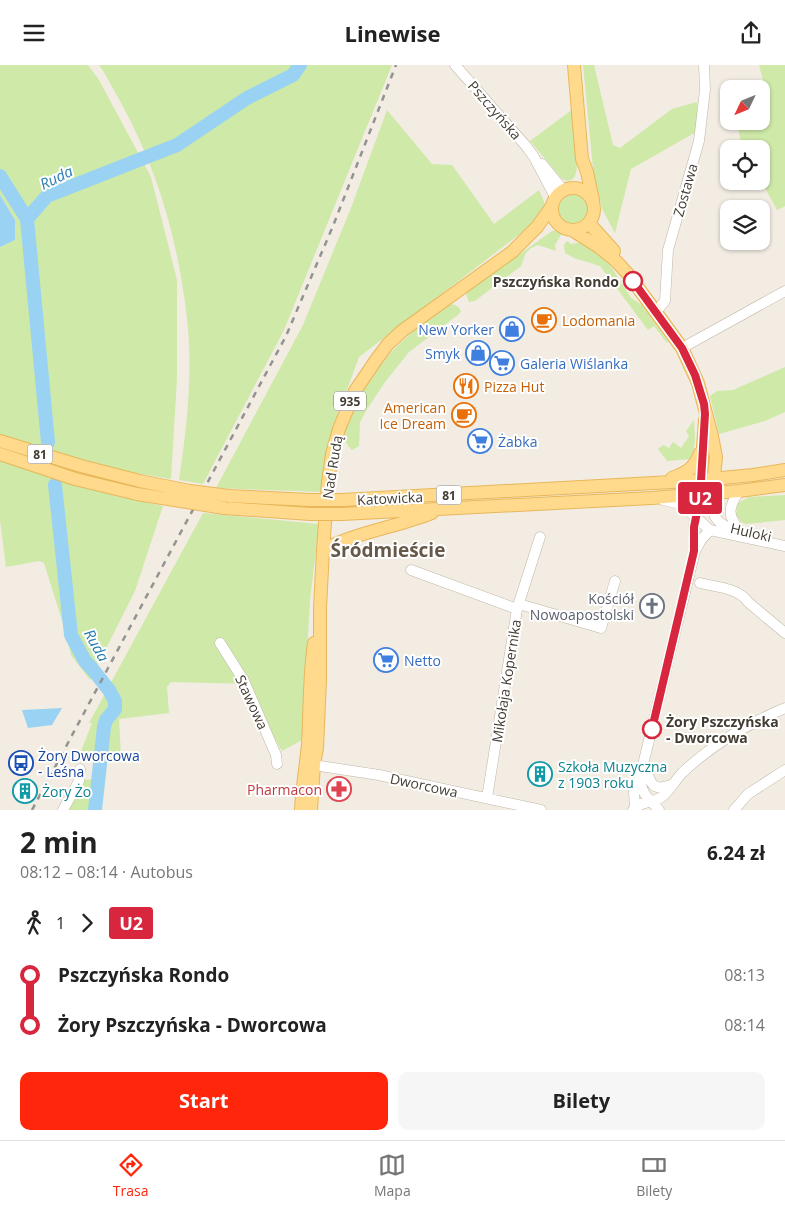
<!DOCTYPE html>
<html lang="pl">
<meta charset="utf-8">
<style>
body{margin:0;font-family:"Open Sans",sans-serif;background:#f6f6f6;color:#222;height:100vh;display:flex;flex-direction:column;font-size:19px;white-space:nowrap}
*{box-sizing:border-box;margin:0}
p{font-size:16px;color:#767676}
.icon{flex:none;width:28px;height:28px;fill:none;stroke:currentColor;stroke-width:2;stroke-linecap:round;stroke-linejoin:round}
.map{position:relative;height:745px;overflow:hidden}
.panel{display:flex;flex-direction:column;background:#fff;flex:1}
.panel>*{flex:none}
.badge{padding:0 10px;border-radius:4px;font-size:18px;line-height:32px}
.needle{width:32px;rotate:227deg}
.buttons{position:absolute;left:720px;top:15px;display:grid;gap:10px}
.buttons a{display:grid;place-items:center;width:50px;height:50px;border-radius:10px;background:#fff;box-shadow:0 1px 4px #0004;font-size:25px}
.map>.badge{position:absolute;translate:-50% -50%;box-shadow:0 0 0 2px #fff}
.legs{display:flex;align-items:center;gap:8px;height:55px;padding:0 20px;font-size:16px}
.legs p{margin-inline-start:auto}
.overview{display:flex;align-items:center;justify-content:space-between;height:85px;padding:0 20px}
h1{font-size:28px;font-weight:700;line-height:38px}
.cta{display:flex;gap:10px;margin-top:auto;padding:10px 20px}
.cta a{flex:1;height:58px;border-radius:10px;background:#ff260b;color:#fff;font-size:20px;font-weight:700;line-height:58px;text-align:center}
.cta a+a{background:#f6f6f6;color:#222}
ul{padding:0 20px;list-style:none}
li{display:flex;align-items:center;gap:18px;height:50px;font-size:19px}
li i{display:grid;place-items:center;width:8px;height:100%;margin:0 6px;background:currentColor}
li i::after{content:'';width:12px;height:12px;margin:-6px;border:4px solid;border-radius:50%;background:#fff}
li p{margin-inline-start:auto}
li:first-child i{background:linear-gradient(#0000 50%,currentColor 0)}
li:last-child i{background:linear-gradient(currentColor 50%,#0000 0)}
header{display:flex;justify-content:space-between;align-items:center;height:65px;padding:0 20px;background:#fff;font-size:22px;font-weight:700}
.tab-bar{display:flex;justify-content:space-around;align-items:center;height:70px;border-top:1px solid #e0e0e0;background:#fff;font-size:14px;color:#767676}
.tab-bar a{display:grid;justify-items:center;gap:2px}
.tab-bar .active{color:#ff260b}
.map>svg:first-child{display:block}
.green{fill:#cee9a8}
.water{fill:#9ad2f3}
.lines{fill:none;stroke-linecap:round;stroke-linejoin:round}
.river{stroke:#9ad2f3;stroke-width:14}
.minor-casing{stroke:#c0b6a7;stroke-width:11}
.major-casing{stroke:#e8b75a;stroke-width:14}
.minor{stroke:#fff;stroke-width:10}
.major{stroke:#ffda8d;stroke-width:12}
.rail{stroke:#939393;stroke-width:2.5;stroke-dasharray:6 6;stroke-linecap:butt}
.major-bridge-casing{stroke:#e8b75a;stroke-width:14;stroke-linecap:butt}
.major-bridge{stroke:#ffda8d;stroke-width:12}
.line-1-casing{stroke:#fff;stroke-width:11}
.line-1{stroke:#d7263d;stroke-width:8}
.stop-1-dot{fill:#fff;stroke:#d7263d;stroke-width:2.5}
.labels{text-anchor:middle;dominant-baseline:central;stroke-width:4;stroke-linejoin:round;paint-order:stroke}
.shield{fill:#fff;stroke:#7b7670;stroke-width:1}
.shield-label{font-size:12px;font-weight:bold;fill:#433c32}
.street-label{font-size:14px;fill:#433c32;stroke:#fff}
.stop-label{font-size:14px;font-weight:bold;fill:#433c32;stroke:#fff;text-anchor:end}
.food-label{font-size:14px;fill:#c56008;stroke:#fff;text-anchor:start}
.shop-label{font-size:14px;fill:#366cbe;stroke:#fff;text-anchor:start}
.worship-label{font-size:14px;fill:#5b616d;stroke:#fff;text-anchor:end}
.transit-label{font-size:14px;fill:#164399;stroke:#fff;text-anchor:start}
.culture-label{font-size:14px;fill:#0d838f;stroke:#fff;text-anchor:start}
.health-label{font-size:14px;fill:#be3a42;stroke:#fff;text-anchor:end}
.water-label{font-size:15px;font-style:italic;fill:#287db2;stroke:#fff}
.district-label{font-size:19px;font-weight:bold;fill:#665949;stroke:#fff}
</style>
<header><svg class="icon" aria-label="menu" viewBox="0 0 24 24"><path d="M4 6h16M4 12h16M4 18h16"/></svg>Linewise<svg class="icon" aria-label="share" viewBox="0 0 24 24"><path d="M12 15V3M7 8l5-5 5 5M5 13v7h14v-7"/></svg></header>
<div class="map">
<svg width="785" height="745" viewBox="0 0 785 745">
<rect width="100%" height="100%" fill="#f2ece2"/>
<path class="green" d="M0,0H88L99,15L151,112L177,215V313L171,414L113,404L8,373L0,369V182L15,175V155L0,130Z
M99,0H392L284,265L203,419L179,415C187,363 193,306 187,253C178,175 158,105 120,36C113,24 107,11 99,0Z
M583,0H594L613,80L620,83L672,44L697,37V62L696,67L631,104L615,168L602,144L593,104Z
M759,0H785V141L777,145L761,116V84H743L741,79L737,56H761V26L765,23Z
M573,44C574,57 580,101 575,111C572,117 566,116 562,114L530,76Z
M387,45L432,99L452,100L494,159L539,125L546,141L529,162L359,292L344,333L339,342L321,427L216,423L303,260L351,143Z
M558 143a16 16 0 1 1 32 0a16 16 0 1 1-32 0Z
M561,165L562,168L555,180L556,186L538,180L531,183L526,188L521,201L475,236L469,237L466,229L468,226L552,166Z
M567,176L571,179L583,177L606,194L631,233L642,240L668,277L667,278L654,261L648,265L600,201L574,193L565,188L564,180Z
M448,239C454,239 458,240 461,246L459,249L409,287L385,317L366,346L360,357L359,381L352,385C339,372 345,367 351,351C371,300 405,271 448,239Z
M785,302V347L765,356L719,369L710,331L717,326L733,325Z
M694,355L695,373L693,392L691,394L667,396L658,384L663,380L669,383L673,377L681,383L689,371L686,366Z
M0,395L120,432L163,441L135,526L90,615L71,590L66,568L44,498L39,496L6,502L0,455Z
M785,430V455L746,459L741,457L736,449L738,438L749,432Z
M203,448L319,459L310,535L302,675L282,686L275,674L250,619L171,617L167,622L169,648L119,654L121,692L78,694L92,658H89Z
M94,714L92,745H68L83,715Z"/>
<path class="water" d="M0,130L15,155V175L0,182Z
M62,643L52,660L28,663L22,645Z"/>
<g class="lines">
<path class="river" d="M0,111L27,154
M48,377L27,154L47,131L177,80L247,33L293,10L300,0
M55,420L71,570L85,596L94,606L109,625L115,636V644L106,655L104,662L95,745"/>
<defs>
<path id="minor" d="M455,0L526,81L534,92L555,132
M542,99L563,125
M656,247L665,236L668,185L699,76L705,25L704,0
M682,283L785,226
M739,426C728,443 727,450 740,466
M712,428C711,450 715,460 737,465
M663,435L681,439L710,465L785,481
M695,486L694,462L700,429
M411,505L517,544
M700,518C716,522 739,523 748,537L785,568
M519,539L601,563L615,516
M220,578L244,616L276,690L277,699
M644,698C650,715 650,728 671,720
M307,699L379,710L541,745
M640,712C642,731 648,732 659,745
M487,733L517,544L540,472
M635,742L634,727L640,712L695,486L701,475L710,465
M63,745L79,716L80,704
M633,745C641,735 654,739 663,731C670,725 676,714 683,707C713,679 747,659 785,643
M734,745L748,729L785,705"/>
<path id="major" d="M574,0L582,94L587,107L593,135
M552 144a21 21 0 1 1 42 0a21 21 0 1 1-42 0Z
M589,158L614,186
M572,165L599,182L615,195L628,209L682,283L698,318L712,371L716,392L713,421
M0,376L81,401L140,416
M0,389L75,414L137,429
M672,413C686,408 695,403 700,388
M700,422L705,355
M229,431L310,435
M342,435L690,416L753,410L785,405
M224,443L310,449
M342,449L652,433L739,426L785,420
M323,485C357,467 397,462 432,448
M301,745C302,723 306,701 308,679C310,645 309,612 314,578
M311,745L314,699L317,683L320,615V543L323,485L328,417L332,389L339,364L355,326L376,295L388,279L402,266L512,187L537,162L552,141"/>
</defs>
<use href="#minor" class="minor-casing"/>
<use href="#major" class="major-casing"/>
<use href="#minor" class="minor"/>
<use href="#major" class="major"/>
<path class="rail" d="M32,745L286,271L333,161L396,0"/>
<defs>
<path id="major-bridge" d="M140,416L190,426L229,431
M137,429L224,443
M310,435H342
M310,449H342"/>
</defs>
<use href="#major-bridge" class="major-bridge-casing"/>
<use href="#major-bridge" class="major-bridge"/>
</g>
<g class="lines">
<defs>
<path id="line-1" d="M633,216L682,283L695,310L704,339L705,349L700,433L694,462V486L652,664"/>
</defs>
<use href="#line-1" class="line-1-casing"/>
<use href="#line-1" class="line-1"/>
</g>
<defs>
<symbol id="cafe-ring" viewBox="-11 -11 22 22"><circle r="9.5" fill="#fff" stroke="#e8710a" stroke-width="1.5"/><path d="M-5.5-4.5H6V0H3Q3 3.5 0 3.5H-2.5Q-5.5 3.5-5.5 0ZM3-3.2v2h1.7v-2ZM-6 4.5H4V6H-6Z" fill="#e8710a"/></symbol>
<symbol id="shop-ring" viewBox="-11 -11 22 22"><circle r="9.5" fill="#fff" stroke="#3f7fe0" stroke-width="1.5"/><path d="M-5-2.5h2.3a2.7 3.5 0 0 1 5.4 0H5L5.5 6h-11ZM-1.5-2.5h3a1.5 2.3 0 0 0-3 0Z" fill="#3f7fe0"/></symbol>
<symbol id="supermarket-ring" viewBox="-11 -11 22 22"><circle r="9.5" fill="#fff" stroke="#3f7fe0" stroke-width="1.5"/><path d="M-6-5.5h2.5l.6 2H6L4.5 2H-2.5L-4.4-4H-6ZM-1.5 3.2a1.3 1.3 0 1 0 .1 0ZM3 3.2a1.3 1.3 0 1 0 .1 0Z" fill="#3f7fe0"/></symbol>
<symbol id="restaurant-ring" viewBox="-11 -11 22 22"><circle r="9.5" fill="#fff" stroke="#e8710a" stroke-width="1.5"/><path d="M-5-6h1v4h1v-4h1v4h1v-4h1v5L-1.5 .5V6h-2V.5L-5-1ZM5-6V6H3V1.5H1.5Q1.5-4 5-6Z" fill="#e8710a"/></symbol>
<symbol id="church-ring" viewBox="-11 -11 22 22"><circle r="9.5" fill="#fff" stroke="#6b7280" stroke-width="1.5"/><path d="M-1.2-6h2.4v3.5h3.3v2.4h-3.3V6h-2.4V-.1h-3.3v-2.4h3.3Z" fill="#6b7280"/></symbol>
<symbol id="bus-ring" viewBox="-11 -11 22 22"><circle r="9.5" fill="#fff" stroke="#1a4fb4" stroke-width="1.5"/><path d="M-5-6H5V4H4V6H2V4H-2V6H-4V4H-5ZM-3.5-4V0h7V-4ZM-3.5 1.2v1.5H-2V1.2ZM2 1.2v1.5H3.5V1.2Z" fill="#1a4fb4"/></symbol>
<symbol id="building-ring" viewBox="-11 -11 22 22"><circle r="9.5" fill="#fff" stroke="#0f9aa8" stroke-width="1.5"/><path d="M-4-6H4V6H1V3H-1V6H-4ZM-2.5-4.3h1.7v1.8h-1.7ZM.8-4.3h1.7v1.8H.8ZM-2.5-1h1.7V.8h-1.7ZM.8-1h1.7V.8H.8Z" fill="#0f9aa8"/></symbol>
<symbol id="pharmacy-ring" viewBox="-11 -11 22 22"><circle r="9.5" fill="#fff" stroke="#e0444e" stroke-width="1.5"/><path d="M-2-6h4v4h4v4h-4v4h-4v-4h-4v-4h4Z" fill="#e0444e"/></symbol>
</defs>
<g fill-rule="evenodd">
<use href="#cafe-ring" x="530" y="241" width="28" height="28"/>
<use href="#shop-ring" x="498" y="250" width="28" height="28"/>
<use href="#shop-ring" x="464" y="274" width="28" height="28"/>
<use href="#supermarket-ring" x="488" y="284" width="28" height="28"/>
<use href="#restaurant-ring" x="452" y="307" width="28" height="28"/>
<use href="#cafe-ring" x="450" y="336" width="28" height="28"/>
<use href="#supermarket-ring" x="466" y="362" width="28" height="28"/>
<use href="#church-ring" x="638" y="527" width="28" height="28"/>
<use href="#supermarket-ring" x="372" y="581" width="28" height="28"/>
<use href="#bus-ring" x="7" y="684" width="28" height="28"/>
<use href="#building-ring" x="526" y="695" width="28" height="28"/>
<use href="#pharmacy-ring" x="325" y="710" width="28" height="28"/>
<use href="#building-ring" x="11" y="712" width="28" height="28"/>
</g>
<g class="stop-1-dot">
<circle cx="633" cy="216" r="9"/>
<circle cx="652" cy="664" r="9"/>
</g>
<g class="labels">
<g class="shield">
<rect x="334" y="326.5" width="32" height="19" rx="4"/>
<rect x="27.5" y="379.5" width="25" height="19" rx="4"/>
<rect x="436.5" y="420.5" width="25" height="19" rx="4"/>
</g>
<g class="shield-label">
<text x="350" y="336">935</text>
<text x="40" y="389">81</text>
<text x="449" y="430">81</text>
</g>
<g class="street-label">
<text transform="translate(495 45) rotate(49)">Pszczyńska</text>
<text transform="translate(685 125) rotate(-74)">Zostawa</text>
<text transform="translate(332 402) rotate(-81)">Nad Rudą</text>
<text transform="translate(390 433) rotate(-3)">Katowicka</text>
<text transform="translate(751 467) rotate(13)">Huloki</text>
<text transform="translate(506 616) rotate(-81)">Mikołaja Kopernika</text>
<text transform="translate(252 637) rotate(65)">Stawowa</text>
<text transform="translate(424 720) rotate(12)">Dworcowa</text>
</g>
<g class="stop-label">
<text x="619" y="216">Pszczyńska Rondo</text>
<text x="666" y="656" text-anchor="start">Żory Pszczyńska<tspan x="666" dy="16">- Dworcowa</tspan></text>
</g>
<g class="food-label">
<text x="562" y="255">Lodomania</text>
<text x="484" y="321">Pizza Hut</text>
<text x="446" y="342" text-anchor="end">American<tspan x="446" dy="16">Ice Dream</tspan></text>
</g>
<g class="shop-label">
<text x="494" y="264" text-anchor="end">New Yorker</text>
<text x="460" y="288" text-anchor="end">Smyk</text>
<text x="520" y="298">Galeria Wiślanka</text>
<text x="498" y="376">Żabka</text>
<text x="404" y="595">Netto</text>
</g>
<g class="worship-label">
<text x="634" y="533">Kościół<tspan x="634" dy="16">Nowoapostolski</tspan></text>
</g>
<g class="transit-label">
<text x="38" y="690">Żory Dworcowa<tspan x="38" dy="16">- Leśna</tspan></text>
</g>
<g class="culture-label">
<text x="558" y="701">Szkoła Muzyczna<tspan x="558" dy="16">z 1903 roku</tspan></text>
<text x="42" y="726">Żory Żo</text>
</g>
<g class="health-label">
<text x="322" y="724">Pharmacon</text>
</g>
<g class="water-label">
<text transform="translate(56 112) rotate(-26)">Ruda</text>
<text transform="translate(97 580) rotate(61)">Ruda</text>
</g>
<g class="district-label">
<text x="388" y="485">Śródmieście</text>
</g>
</g>
</svg>
<div class="buttons">
<a><svg class="needle" viewBox="-14 -14 28 28"><path d="M0-13l5 13h-10z" fill="#e53935"/><path d="M0 13l5-13h-10z" fill="#767676"/></svg></a>
<a><svg class="icon" aria-label="locate" viewBox="0 0 24 24"><circle cx="12" cy="12" r="6"/><path d="M12 2v4M12 18v4M2 12h4M18 12h4"/></svg></a>
<a><svg class="icon" aria-label="layers" viewBox="0 0 24 24"><path d="M12 4l9 5-9 5-9-5zM3 14l9 5 9-5"/></svg></a>
</div>
<b class="badge" style="left:700px;top:433px;background:#d7263d;color:#fff">U2</b>
</div>
<section class="panel">
<div class="overview"><div><h1>2 min</h1><p>08:12 – 08:14 · Autobus</p></div><b>6.24 zł</b></div>
<div class="legs"><svg class="icon" aria-label="walk" viewBox="0 0 24 24"><circle cx="13" cy="4" r="2"/><path d="M13 8l-2 6 4 7M11 14l-3 7M7 12l3-4h3l4 4"/></svg>1<svg class="icon" aria-label="forward" viewBox="0 0 24 24"><path d="M9 5l7 7-7 7"/></svg><b class="badge" style="background:#d7263d;color:#fff">U2</b></div>
<ul>
<li><i style="color:#d7263d"></i><b>Pszczyńska Rondo</b><p>08:13</p></li>
<li><i style="color:#d7263d"></i><b>Żory Pszczyńska - Dworcowa</b><p>08:14</p></li>
</ul>
<div class="cta"><a>Start</a><a>Bilety</a></div>
</section>
<nav class="tab-bar">
<a class="active"><svg class="icon" aria-label="directions" viewBox="0 0 24 24"><path d="M12 3l9 9-9 9-9-9zM9 14v-3h6M13 9l2 2-2 2"/></svg>Trasa</a>
<a><svg class="icon" aria-label="map" viewBox="0 0 24 24"><path d="M3 6l6-2 6 2 6-2v14l-6 2-6-2-6 2zM9 4v14M15 6v14"/></svg>Mapa</a>
<a><svg class="icon" aria-label="tickets" viewBox="0 0 24 24"><path d="M3 7h18v10H3zM15 7v10"/></svg>Bilety</a>
</nav>
